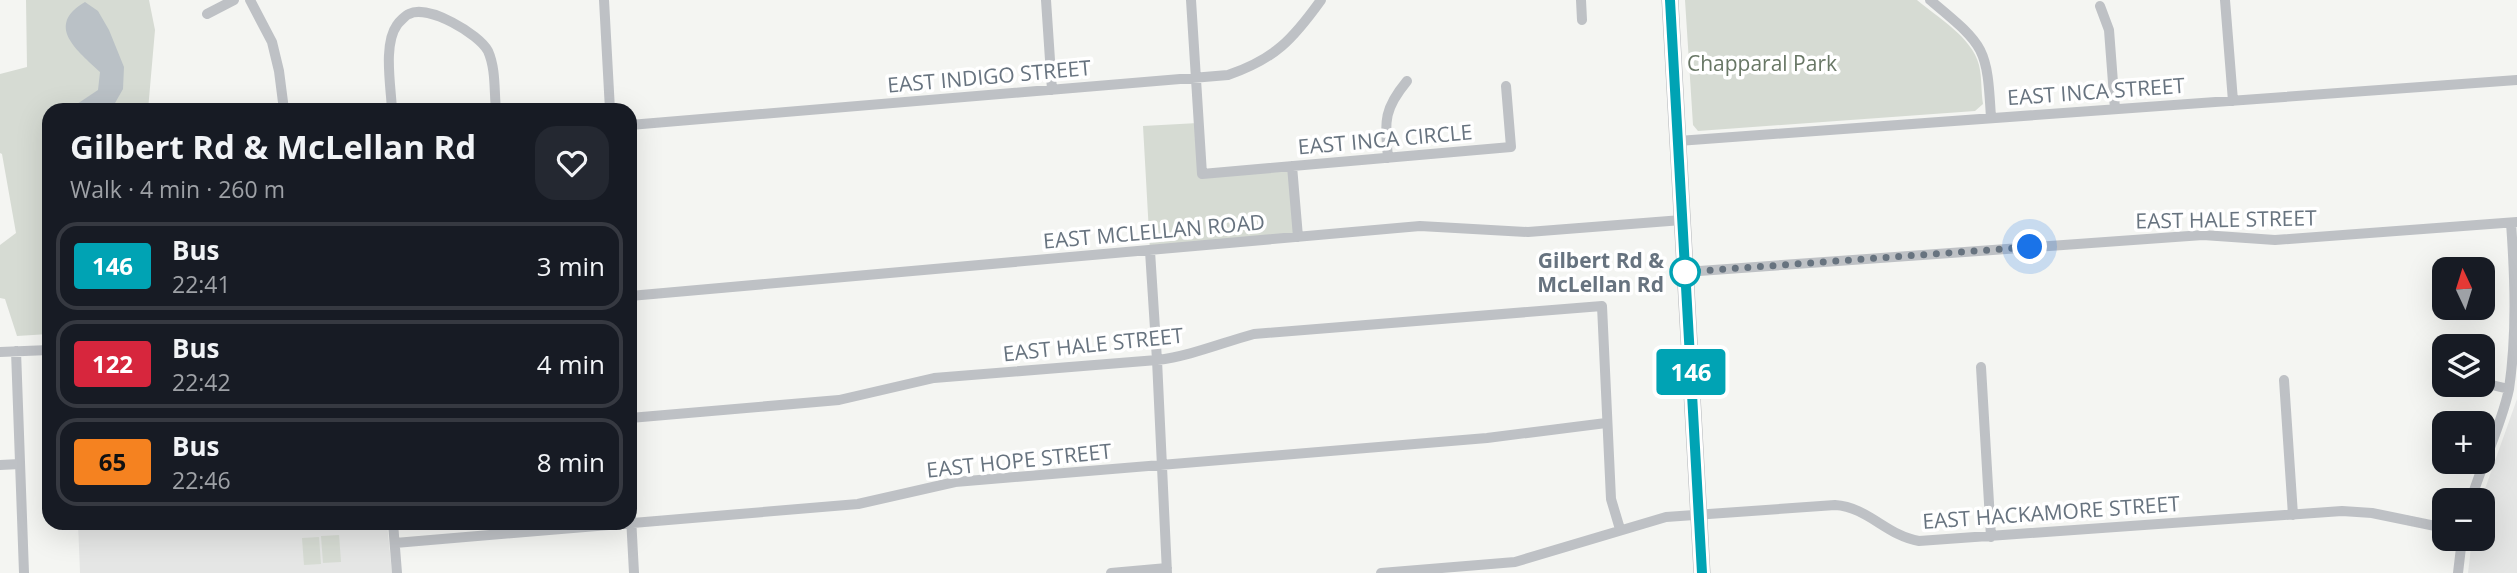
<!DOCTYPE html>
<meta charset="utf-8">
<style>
body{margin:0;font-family:"Open Sans",sans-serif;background:#242831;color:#f1f3f6;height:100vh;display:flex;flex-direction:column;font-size:26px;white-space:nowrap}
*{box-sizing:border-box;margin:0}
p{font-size:23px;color:#9ea1a6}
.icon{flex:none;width:38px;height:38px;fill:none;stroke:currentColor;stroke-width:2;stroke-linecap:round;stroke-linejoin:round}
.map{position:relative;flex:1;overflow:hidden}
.panel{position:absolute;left:42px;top:103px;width:595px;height:427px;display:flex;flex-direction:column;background:#171b24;border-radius:21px;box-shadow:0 7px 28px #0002}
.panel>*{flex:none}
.badge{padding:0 14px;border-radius:5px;font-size:24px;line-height:46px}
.needle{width:46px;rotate:356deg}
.fabs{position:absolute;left:2432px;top:257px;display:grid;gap:14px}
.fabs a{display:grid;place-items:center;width:63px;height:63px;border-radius:14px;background:#171b24;box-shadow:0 7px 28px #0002;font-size:35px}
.you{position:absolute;width:35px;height:35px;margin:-18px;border:5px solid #fff;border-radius:50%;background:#1a73e8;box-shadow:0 0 0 10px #1a73e833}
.map>.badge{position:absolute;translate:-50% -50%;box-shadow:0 0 0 4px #fff}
.round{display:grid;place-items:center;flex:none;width:74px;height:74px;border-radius:21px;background:#242831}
.headline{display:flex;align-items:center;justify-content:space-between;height:119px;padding:0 28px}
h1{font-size:33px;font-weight:700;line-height:52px}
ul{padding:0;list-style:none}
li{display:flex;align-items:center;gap:21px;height:88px;margin:0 14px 10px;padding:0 14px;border:4px solid #363941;border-radius:21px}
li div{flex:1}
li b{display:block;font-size:26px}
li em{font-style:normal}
li .badge{min-width:77px;font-weight:700;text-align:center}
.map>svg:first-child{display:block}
.built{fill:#e5e6e5}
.green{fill:#d6dbd3}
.water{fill:#bac1c6}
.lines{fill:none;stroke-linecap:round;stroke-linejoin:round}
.major-casing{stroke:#b2b5b9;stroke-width:17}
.minor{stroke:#bec1c5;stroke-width:10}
.major{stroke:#fff;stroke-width:14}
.line-casing{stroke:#fff;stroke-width:16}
.line{stroke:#00a3b4;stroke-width:10}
.walk{stroke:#67737f;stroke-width:7;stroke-dasharray:0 12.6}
.stop-dot{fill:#fff;stroke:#00a3b4;stroke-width:3.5}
.labels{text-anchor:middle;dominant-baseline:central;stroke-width:7;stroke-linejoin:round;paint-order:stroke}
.park-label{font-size:21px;fill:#687765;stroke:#fff}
.street-label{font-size:21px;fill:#67737f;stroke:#fff}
.stop-label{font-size:21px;font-weight:bold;fill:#67737f;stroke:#fff;text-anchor:end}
</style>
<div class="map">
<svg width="2517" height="573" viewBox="0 0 2517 573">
<rect width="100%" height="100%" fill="#f4f5f2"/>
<path class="built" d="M2517,399V573H2468L2472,539H2483V500H2481Z
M78,523H387L392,573H80Z"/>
<path class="green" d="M26,0H149L155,30L148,110H49V334L17,336L5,299L0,298V245L16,233L2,154L0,153V74L27,67Z
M1685,0H1917C1937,17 1972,37 1979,65C1982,77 1981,92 1983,104L1975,111L1698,131L1693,125Z
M1198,123L1202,174L1292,166L1298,237L1150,251L1143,126Z
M339,535L341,562L323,563L321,536Z
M319,537L321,564L304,565L302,538Z"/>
<path class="water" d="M85,2L98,11L109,30L124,67L123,89L111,110H68L98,90L100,72C78,51 44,26 85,2Z"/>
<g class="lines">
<defs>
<path id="major" d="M1670,0L1702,573"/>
</defs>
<use href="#major" class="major-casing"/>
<path class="minor" d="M250,0L272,42L279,71L284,110
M604,0L610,110
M1046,0L1052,90
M1191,0L1202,174L1511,147L1506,86
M1581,0L1582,20
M1930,0C1985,46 1987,46 1991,118
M2225,0L2233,101
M2100,6L2109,30L2115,109
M207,14L234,0
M392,110C391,87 383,44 397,25C399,22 406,15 409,14C428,4 479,34 488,51C496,69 494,91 496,110
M630,125L1228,75C1275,59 1293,39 1321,0
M1678,141L2517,80
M1388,158C1385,121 1383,110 1407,81
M1292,166L1298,237
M1150,251L1157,360L1167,573
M1685,272L2203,235L2275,240L2517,222
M630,296L1420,226L1528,232L1682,220
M16,351L24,573
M0,352L49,350
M1981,367L1991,537
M2438,373L2445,374
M2284,380L2293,515
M2483,383L2509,389
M630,418L839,400L934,378L1157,360C1191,356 1221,343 1254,334L1602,306L1611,499L1620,529
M0,465L20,464
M630,498L634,573
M2471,500C2482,463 2501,427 2509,389C2517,334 2515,278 2511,223
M393,523L397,573
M395,543L858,504L955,482L1487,438L1606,423
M1111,573L1167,568
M1381,573L1515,562L1666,517L1835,505C1868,507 1887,536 1919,541L2342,511L2372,513L2445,528
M2458,573L2462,539"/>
<use href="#major" class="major"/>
</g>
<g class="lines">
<defs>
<path id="line" d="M1670,0L1702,573"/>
</defs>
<use href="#line" class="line-casing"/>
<use href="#line" class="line"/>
<path class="walk" d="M1685,272L2030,247"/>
</g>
<circle class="stop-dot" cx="1685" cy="272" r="14"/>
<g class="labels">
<g class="park-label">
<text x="1762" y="63">Chapparal Park</text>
</g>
<g class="street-label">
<text transform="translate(989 76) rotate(-5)">EAST INDIGO STREET</text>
<text transform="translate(2096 91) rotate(-4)">EAST INCA STREET</text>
<text transform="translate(1385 139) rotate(-5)">EAST INCA CIRCLE</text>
<text transform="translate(2226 219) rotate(-1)">EAST HALE STREET</text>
<text transform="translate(1154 231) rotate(-5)">EAST MCLELLAN ROAD</text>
<text transform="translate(1093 344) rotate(-6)">EAST HALE STREET</text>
<text transform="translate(1019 460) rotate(-6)">EAST HOPE STREET</text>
<text transform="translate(2051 512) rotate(-4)">EAST HACKAMORE STREET</text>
</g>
<g class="stop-label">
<text x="1664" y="260">Gilbert Rd &amp;<tspan x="1664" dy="24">McLellan Rd</tspan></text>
</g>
</g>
</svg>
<div class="fabs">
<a><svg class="needle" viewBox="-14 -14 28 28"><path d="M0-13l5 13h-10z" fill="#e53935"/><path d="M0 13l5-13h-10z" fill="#9ea1a6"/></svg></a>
<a><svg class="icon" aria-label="layers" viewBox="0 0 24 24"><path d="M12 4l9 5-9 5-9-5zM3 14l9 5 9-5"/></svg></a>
<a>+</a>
<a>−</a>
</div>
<div class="you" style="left:2030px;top:247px"></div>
<b class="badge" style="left:1691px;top:372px;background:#00a3b4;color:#fff">146</b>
<section class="panel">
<div class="headline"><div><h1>Gilbert Rd &amp; McLellan Rd</h1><p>Walk · 4 min · 260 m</p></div><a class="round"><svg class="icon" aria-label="heart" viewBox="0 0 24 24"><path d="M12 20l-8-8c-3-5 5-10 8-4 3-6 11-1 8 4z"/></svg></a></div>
<ul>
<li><span class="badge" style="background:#00a3b4;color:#fff">146</span><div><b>Bus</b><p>22:41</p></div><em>3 min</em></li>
<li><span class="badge" style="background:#d7263d;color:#fff">122</span><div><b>Bus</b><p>22:42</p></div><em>4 min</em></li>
<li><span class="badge" style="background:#f58220;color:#111">65</span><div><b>Bus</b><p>22:46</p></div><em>8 min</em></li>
</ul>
</section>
</div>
